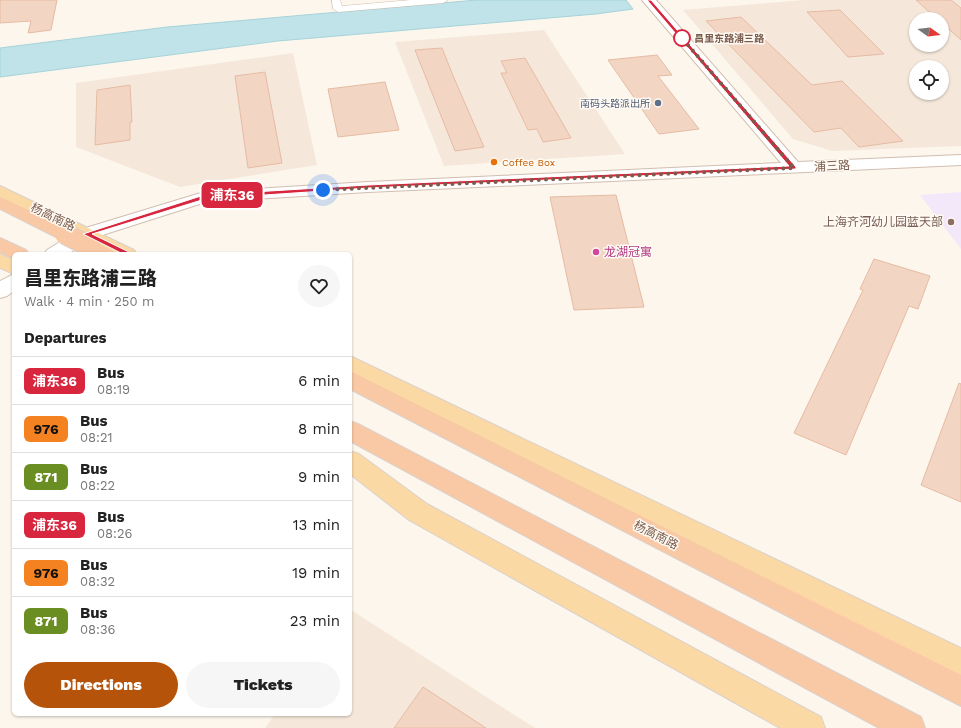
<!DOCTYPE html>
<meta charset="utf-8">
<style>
body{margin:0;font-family:"Work Sans","Noto Sans SC",sans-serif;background:#f6f6f6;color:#222;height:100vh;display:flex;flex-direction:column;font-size:15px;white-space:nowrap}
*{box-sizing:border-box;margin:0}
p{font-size:13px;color:#767676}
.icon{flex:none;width:22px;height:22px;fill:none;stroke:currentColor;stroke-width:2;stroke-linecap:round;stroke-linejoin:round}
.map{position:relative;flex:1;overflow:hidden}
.side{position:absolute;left:12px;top:252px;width:340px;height:464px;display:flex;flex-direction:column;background:#fff;border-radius:6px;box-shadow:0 1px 3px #0004}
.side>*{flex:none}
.badge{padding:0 8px;border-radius:6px;font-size:14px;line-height:26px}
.needle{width:26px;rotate:104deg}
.fabs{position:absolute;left:909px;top:12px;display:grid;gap:8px}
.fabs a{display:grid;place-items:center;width:40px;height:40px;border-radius:50%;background:#fff;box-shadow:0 1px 3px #0004;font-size:20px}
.you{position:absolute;width:20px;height:20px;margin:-10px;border:3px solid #fff;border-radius:50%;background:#1a73e8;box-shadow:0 0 0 6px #1a73e833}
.map>.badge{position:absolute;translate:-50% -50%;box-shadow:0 0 0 2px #fff}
h2{padding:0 12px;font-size:15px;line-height:36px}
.round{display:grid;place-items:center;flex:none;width:42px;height:42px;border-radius:21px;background:#f6f6f6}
.overview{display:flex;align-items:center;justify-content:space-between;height:68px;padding:0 12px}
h1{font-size:19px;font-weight:800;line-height:30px}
.button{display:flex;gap:8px;margin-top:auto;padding:8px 12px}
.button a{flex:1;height:46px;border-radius:24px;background:#b45309;color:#fff;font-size:16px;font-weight:800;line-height:46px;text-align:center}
.button a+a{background:#f6f6f6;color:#222}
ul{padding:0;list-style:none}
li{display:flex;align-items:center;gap:12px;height:48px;padding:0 12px;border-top:1px solid #e0e0e0}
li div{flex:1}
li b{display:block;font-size:15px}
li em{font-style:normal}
li .badge{min-width:44px;font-weight:700;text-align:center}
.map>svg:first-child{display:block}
.residential{fill:#f5e8da;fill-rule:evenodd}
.education{fill:#f3e8fa}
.water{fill:#bfe3e8;stroke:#a5d3da}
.building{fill:#f3d5c3;stroke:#e6bba3}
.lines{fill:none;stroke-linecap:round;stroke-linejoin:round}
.service-casing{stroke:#d1beb0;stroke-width:1}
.tertiary-casing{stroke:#d1beb0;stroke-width:2}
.primary-casing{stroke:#dad1cd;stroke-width:2}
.trunk-casing{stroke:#dad1cd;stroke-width:2}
.service{fill:#fff;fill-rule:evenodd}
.tertiary{fill:#fff;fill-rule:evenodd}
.primary{fill:#fbd9a5;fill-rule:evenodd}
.trunk{fill:#f9c8a4;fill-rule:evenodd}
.trunk-bridge-casing{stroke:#dad1cd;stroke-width:22;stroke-linecap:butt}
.trunk-bridge{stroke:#f9c8a4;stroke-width:20}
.line{fill:#d7263d;stroke:#fff}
.walk{stroke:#7a5c4d;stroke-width:4;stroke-dasharray:0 7.2}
.stop-dot{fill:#fff;stroke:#d7263d;stroke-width:2}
.service-dot{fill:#5c6f8a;stroke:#fffaf3;stroke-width:1.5}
.food-dot{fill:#e8710a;stroke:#fffaf3;stroke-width:1.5}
.education-dot{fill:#8d6e63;stroke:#fffaf3;stroke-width:1.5}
.hotel-dot{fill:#d1479c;stroke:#fffaf3;stroke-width:1.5}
.labels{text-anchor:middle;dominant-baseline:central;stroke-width:3;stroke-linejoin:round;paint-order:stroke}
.far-stop-label{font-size:10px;font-weight:bold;fill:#7a5c4d;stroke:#fffaf3;text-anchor:start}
.far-service-label{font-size:10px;fill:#4e5e75;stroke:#fffaf3;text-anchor:end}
.far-food-label{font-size:10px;fill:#c56008;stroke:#fffaf3;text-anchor:start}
.street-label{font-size:12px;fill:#7a5c4d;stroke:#fffaf3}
.education-label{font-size:12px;fill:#785e54;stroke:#fffaf3;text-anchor:end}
.hotel-label{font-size:12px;fill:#b23c85;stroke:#fffaf3;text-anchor:start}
</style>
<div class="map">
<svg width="961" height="728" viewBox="0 0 961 728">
<rect width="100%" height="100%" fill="#fdf6ec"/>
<path class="residential" d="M803,0H961V146L832,151L793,139L683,10ZM916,19H942V45H916ZM916,67H942V93H916Z
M544,30L625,154L444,166L395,42Z
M293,53L317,165L180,187L76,147V83Z
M351,610L535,728H265L275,714H350Z"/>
<path class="education" d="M961,192V249L920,195Z"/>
<path class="water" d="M477,0H626L633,9L596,14L278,41L0,77V48L167,27Z"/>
<path class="building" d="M0,0H57L51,30L28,33L31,21L0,23Z
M916,0H951L961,8V40L942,23V19H937Z
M840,10L884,54L848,57L807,12Z
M741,17L812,85L842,81L903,141L859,147L841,128L814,132L706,21Z
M442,48L454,78L484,147L455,151L415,50Z
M657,55L672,75L658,76L699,129L659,134L608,60Z
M525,58L571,138L543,142L537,129L528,130L501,73H507L501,61Z
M265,72L282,163L248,168L235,76Z
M385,82L399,130L338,137L328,89Z
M130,85L132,122H130V140L95,145L97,90Z
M616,195L644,307L574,310L550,197Z
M874,259L930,276L918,309L909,306L846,455L794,433L863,290L860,289Z
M959,383L961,384V502L921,485Z
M423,687L486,728H394Z"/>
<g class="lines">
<defs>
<path id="service" d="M332,0H340L342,6L411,0H448L443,3L338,12L333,9Z"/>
<path id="tertiary" d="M642,0H656L798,162L961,155V165L368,192L206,202L93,238L68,254H44L47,250L79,230L204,192L368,182L781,163Z
M14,274V291L7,296L0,298V281Z"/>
<path id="primary" d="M0,186L134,250L137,254H112L0,198Z
M0,254L14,260V274L0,268Z
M350,356L961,648V677L350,373Z
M350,451L359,454L427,504L821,717L825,728H780L409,520L350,474Z"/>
<path id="trunk" d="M0,197L72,230L74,234L72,238L65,240L58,238L0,209Z
M0,238L26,250L29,254H14V259L0,252Z
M91,241L112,250L115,254C103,254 88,257 81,247L84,243Z
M350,371L961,675V706L350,389Z
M350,421L358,424L921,717L925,728H879L350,441Z"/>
</defs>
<use href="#service" class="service-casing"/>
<use href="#tertiary" class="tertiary-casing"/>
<use href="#primary" class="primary-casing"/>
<use href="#trunk" class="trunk-casing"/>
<use href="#service" class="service"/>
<use href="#tertiary" class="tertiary"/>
<use href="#primary" class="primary"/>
<use href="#trunk" class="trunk"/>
<defs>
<path id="trunk-bridge" d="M65,234L91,247"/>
</defs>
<use href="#trunk-bridge" class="trunk-bridge-casing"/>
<use href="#trunk-bridge" class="trunk-bridge"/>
</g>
<path class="line" d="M647,0H651L796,167V169L368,188L205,199L92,234L129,252V256H127L83,234L204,195L368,185L789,166Z"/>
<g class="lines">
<path class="walk" d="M323,190L794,168L682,38"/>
</g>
<circle class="stop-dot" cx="682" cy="38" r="8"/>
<circle class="service-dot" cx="658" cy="103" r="4"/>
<circle class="food-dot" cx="494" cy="162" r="4"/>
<circle class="education-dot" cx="951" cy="222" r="4"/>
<circle class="hotel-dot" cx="596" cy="252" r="4"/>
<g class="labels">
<g class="far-stop-label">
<text x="694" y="38">昌里东路浦三路</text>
</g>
<g class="far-service-label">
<text x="650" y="103">南码头路派出所</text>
</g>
<g class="far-food-label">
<text x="502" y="162">Coffee Box</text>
</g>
<g class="street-label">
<text transform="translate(832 166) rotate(-3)">浦三路</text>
<text transform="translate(53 217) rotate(26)">杨高南路</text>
<text transform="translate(656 535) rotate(27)">杨高南路</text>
</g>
<g class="education-label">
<text x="943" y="222">上海齐河幼儿园蓝天部</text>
</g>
<g class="hotel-label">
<text x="604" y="252">龙湖冠寓</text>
</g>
</g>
</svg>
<div class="fabs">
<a><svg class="needle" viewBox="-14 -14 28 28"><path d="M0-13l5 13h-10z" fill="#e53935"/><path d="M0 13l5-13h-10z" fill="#767676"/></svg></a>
<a><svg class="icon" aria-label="locate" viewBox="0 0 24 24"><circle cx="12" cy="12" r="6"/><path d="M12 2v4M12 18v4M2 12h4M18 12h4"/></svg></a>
</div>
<div class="you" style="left:323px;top:190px"></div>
<b class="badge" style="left:232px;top:195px;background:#d7263d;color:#fff">浦东36</b>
<section class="side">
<div class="overview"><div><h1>昌里东路浦三路</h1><p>Walk · 4 min · 250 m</p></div><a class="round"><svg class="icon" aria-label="heart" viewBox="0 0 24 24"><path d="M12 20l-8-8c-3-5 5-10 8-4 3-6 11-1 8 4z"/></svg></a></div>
<h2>Departures</h2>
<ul>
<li><span class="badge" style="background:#d7263d;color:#fff">浦东36</span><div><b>Bus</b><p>08:19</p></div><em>6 min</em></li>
<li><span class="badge" style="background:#f58220;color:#111">976</span><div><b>Bus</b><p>08:21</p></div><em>8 min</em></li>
<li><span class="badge" style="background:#6b8e23;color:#fff">871</span><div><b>Bus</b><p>08:22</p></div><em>9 min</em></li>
<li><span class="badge" style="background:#d7263d;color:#fff">浦东36</span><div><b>Bus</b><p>08:26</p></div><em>13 min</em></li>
<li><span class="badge" style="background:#f58220;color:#111">976</span><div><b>Bus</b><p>08:32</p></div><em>19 min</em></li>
<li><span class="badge" style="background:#6b8e23;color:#fff">871</span><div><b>Bus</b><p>08:36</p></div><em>23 min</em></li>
</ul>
<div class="button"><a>Directions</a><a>Tickets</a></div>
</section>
</div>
